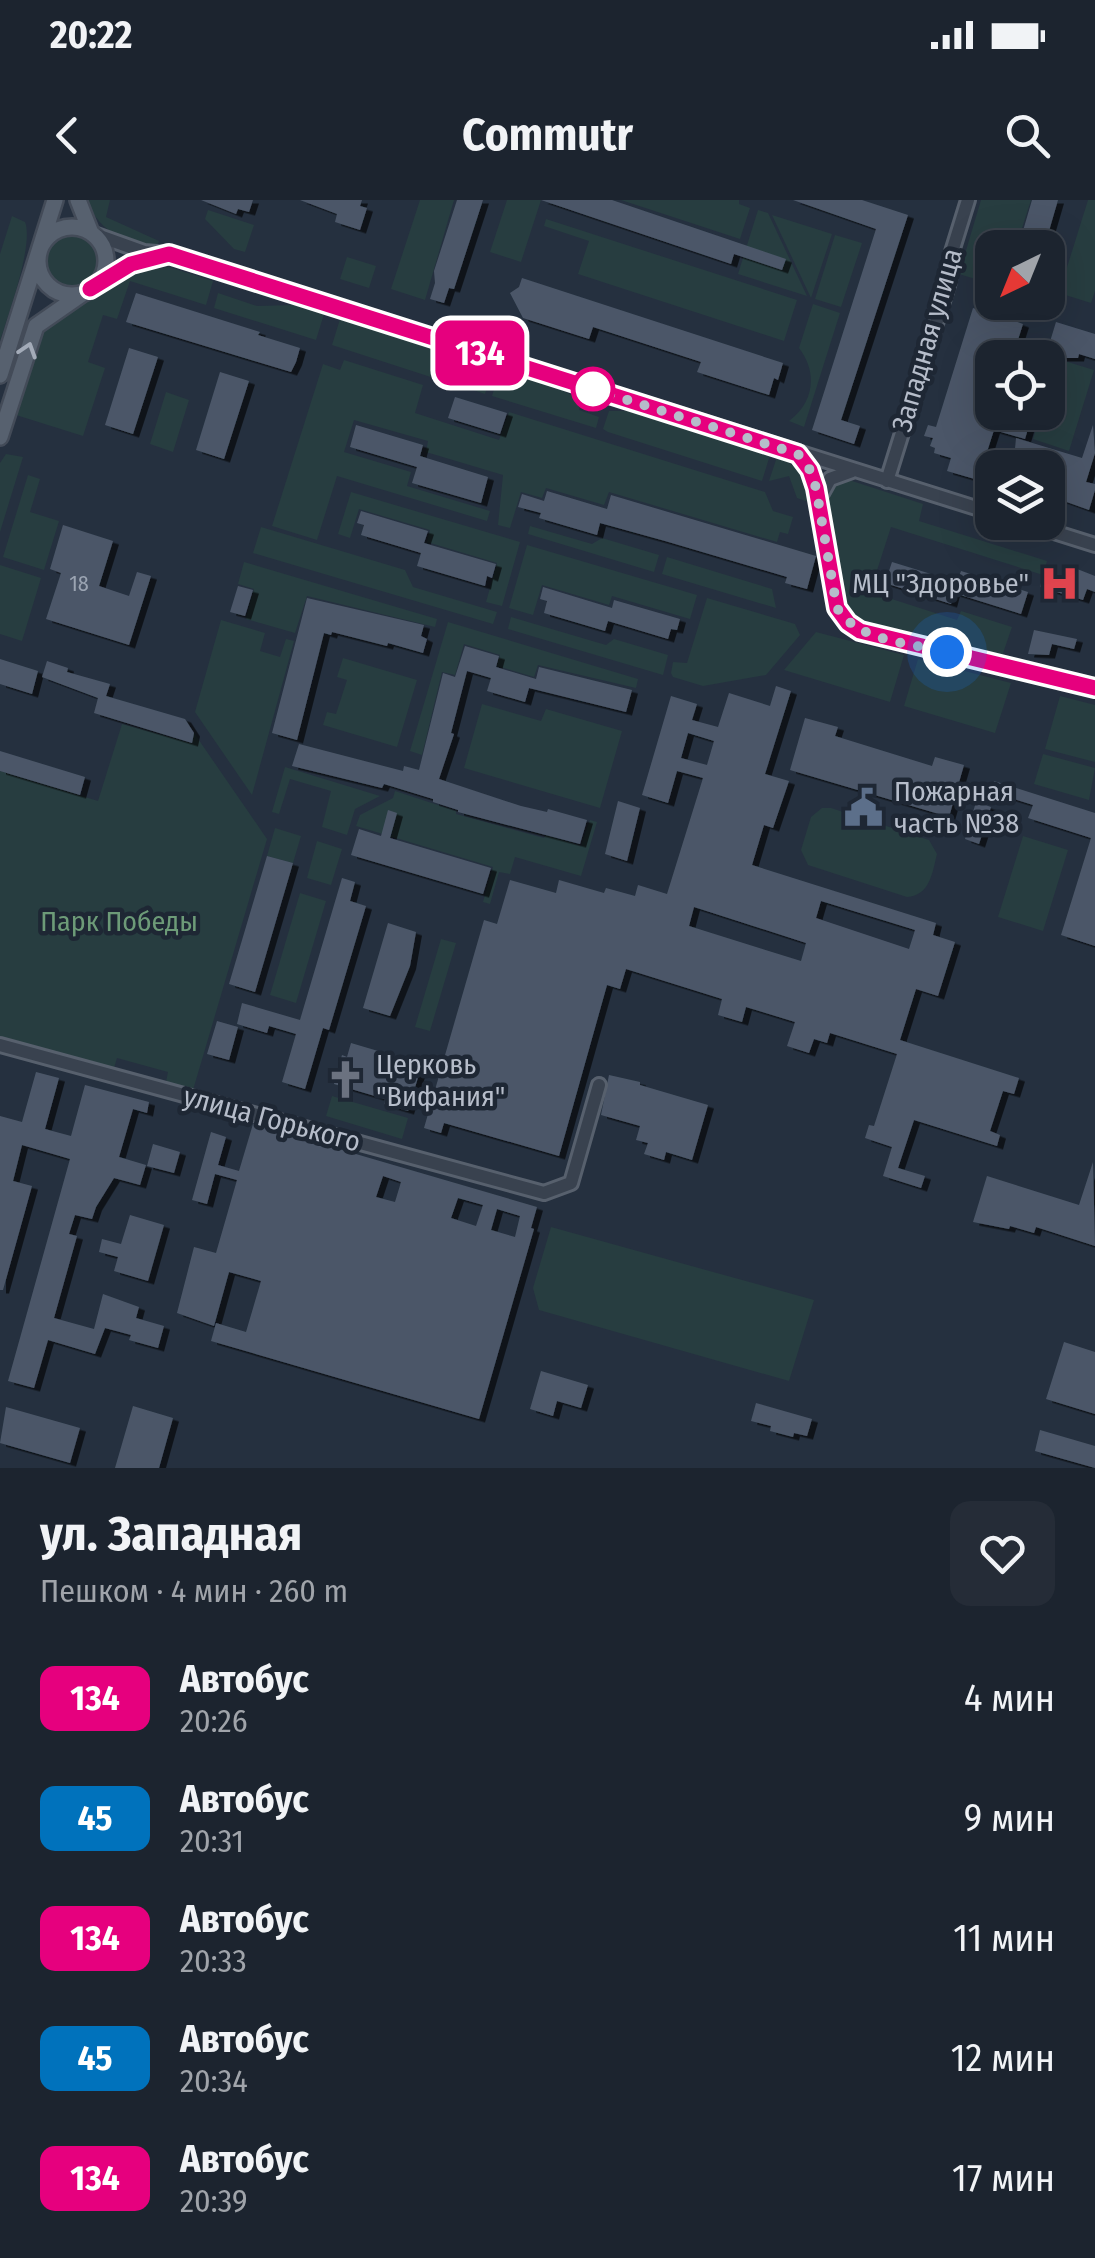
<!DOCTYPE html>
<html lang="ru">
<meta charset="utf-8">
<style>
body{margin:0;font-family:"Fira Sans Condensed",sans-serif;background:#252c37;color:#f1f3f6;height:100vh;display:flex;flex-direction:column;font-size:38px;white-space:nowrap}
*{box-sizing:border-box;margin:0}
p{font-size:32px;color:#a0a4aa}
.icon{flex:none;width:55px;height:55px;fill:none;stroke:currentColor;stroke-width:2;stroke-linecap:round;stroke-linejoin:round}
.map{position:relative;height:1268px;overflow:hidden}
.sheet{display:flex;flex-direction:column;background:#1c242f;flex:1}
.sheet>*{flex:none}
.badge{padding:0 20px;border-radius:15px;font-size:35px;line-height:65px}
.needle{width:65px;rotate:223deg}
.controls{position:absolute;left:975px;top:30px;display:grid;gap:20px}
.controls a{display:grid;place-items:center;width:90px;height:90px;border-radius:20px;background:#1c242f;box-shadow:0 10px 40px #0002,0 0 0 2px #3a414b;font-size:50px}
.you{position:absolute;width:50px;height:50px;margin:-25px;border:8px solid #fff;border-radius:50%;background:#1a73e8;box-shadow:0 0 0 15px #1a73e833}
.map>.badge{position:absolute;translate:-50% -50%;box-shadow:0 0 0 5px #fff}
.round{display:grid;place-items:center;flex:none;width:105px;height:105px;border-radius:20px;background:#252c37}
.summary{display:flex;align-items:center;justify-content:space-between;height:170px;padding:0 40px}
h1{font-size:48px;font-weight:700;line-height:75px}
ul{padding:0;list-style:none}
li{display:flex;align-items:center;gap:30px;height:120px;padding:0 40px}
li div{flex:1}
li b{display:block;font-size:38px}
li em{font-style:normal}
li .badge{min-width:110px;font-weight:700;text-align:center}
.status{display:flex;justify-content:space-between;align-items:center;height:70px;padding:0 50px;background:#1c242f;direction:ltr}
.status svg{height:28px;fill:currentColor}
header{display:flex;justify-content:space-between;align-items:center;height:130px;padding:0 40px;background:#1c242f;font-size:45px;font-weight:700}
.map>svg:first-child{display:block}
.green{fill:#273d40}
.building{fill:#4b5768;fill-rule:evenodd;filter:url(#shadow)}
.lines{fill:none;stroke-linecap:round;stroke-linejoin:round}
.minor-casing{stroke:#57606d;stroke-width:18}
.major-casing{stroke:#434b58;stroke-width:20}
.minor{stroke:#39424f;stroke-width:12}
.major{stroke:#57616f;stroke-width:15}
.oneway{stroke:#a3abb8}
.line-casing{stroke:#fff;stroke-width:22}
.line{stroke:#e6007e;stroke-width:15}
.walk{stroke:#b6bdca;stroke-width:10;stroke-dasharray:0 18}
.stop-dot{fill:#fff;stroke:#e6007e;stroke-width:5}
.labels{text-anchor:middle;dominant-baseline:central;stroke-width:9;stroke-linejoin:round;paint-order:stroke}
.number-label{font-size:22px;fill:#9ba4b2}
.street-label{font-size:28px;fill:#b6bdca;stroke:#1e2734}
.poi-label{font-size:28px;fill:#b6bdca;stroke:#1e2734;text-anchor:start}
.park-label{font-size:28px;fill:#6d9b78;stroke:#1e2734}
</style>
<div class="status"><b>20:22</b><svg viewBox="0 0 49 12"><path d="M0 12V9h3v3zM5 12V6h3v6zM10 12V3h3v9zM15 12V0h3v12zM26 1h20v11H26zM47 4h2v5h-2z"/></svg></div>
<header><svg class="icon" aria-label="back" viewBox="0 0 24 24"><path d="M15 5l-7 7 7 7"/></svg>Commutr<svg class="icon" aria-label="search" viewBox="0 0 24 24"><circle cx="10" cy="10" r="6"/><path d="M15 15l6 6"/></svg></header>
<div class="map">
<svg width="1095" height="1268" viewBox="0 0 1095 1268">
<defs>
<filter id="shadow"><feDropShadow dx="6" dy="3.5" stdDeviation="0" flood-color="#0009"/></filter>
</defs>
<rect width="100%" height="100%" fill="#25303f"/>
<path class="green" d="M87,0H110L106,17L159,41L158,44C129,48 96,29 87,0Z
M420,0H454L425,100L391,89Z
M507,0H541L521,62L490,52Z
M621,0H739V4L750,8L740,39Z
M981,0H1031L1016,47L992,48V84L959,74Z
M1088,0H1095V91L1091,103L1059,93Z
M208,10L254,25L245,52L234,49L205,19Z
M758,10L768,13L807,96L738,74Z
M772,15L832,34L811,98Z
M12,16L25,22C34,44 8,116 0,141V54Z
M546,19L797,100L784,141L578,74L589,41L544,26Z
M43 61a28 28 0 1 1 56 0a28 28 0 1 1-56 0Z
M835,35L862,43L841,107L815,99Z
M347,57L376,66L369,88L340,79Z
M169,67L213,81L206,105L130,81L117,119L103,115L88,162L105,168L83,236L16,215L42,133L68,111L138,71Z
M218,93L257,106L295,105L324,114L316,140L214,108Z
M813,104L840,113L804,227L789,221C814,202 818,173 799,148Z
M340,119L448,154L440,180L332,145Z
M455,155L493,168L485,194L447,181Z
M1058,159L1094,170L1069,251L1033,239L1041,213L1048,212V193Z
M344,160L423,185L415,213L499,240L509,212L765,292L773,311L793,317L788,334L780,332L777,342L609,292L604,305L546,288L542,298L521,292L510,328L498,325L503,275L426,252L428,241L354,220L344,252L411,272L407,286L490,311L487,321L337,276L317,340L272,326L323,164L340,170Z
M500,170L560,189L581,200L579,210L599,217L596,228L492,196Z
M166,192L189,200L173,252L150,244Z
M609,211H632L770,255L762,281L608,232L603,229Z
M6,254L23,257L0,332V263Z
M777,257C799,264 807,282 814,304L797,298L789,276L769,281Z
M28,275L40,279L30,312L59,321L44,370L3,357Z
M849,280L923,304L919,321L1047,361L1043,375L891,327L870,392L957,420L961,411L1012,427L1001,459L857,424L843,407L825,299L832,286Z
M351,292L520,342L502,406L486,402L497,363L427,342L430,330L359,309L350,338L338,334Z
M530,326L592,344L602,338L659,355L654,372L528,334Z
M261,327L405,370L413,387L497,412L493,424L253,353Z
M527,345L697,395L690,419L612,396L609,405L542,385L533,415L509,408Z
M667,357L772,389L776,408L662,374Z
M244,362L437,419L435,427L307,396L295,433L246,419L254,389L238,384Z
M0,365L41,378L22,441L0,434Z
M707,398L795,424L800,435L766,475L703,486L673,477L671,473L673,462L687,463Z
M511,417L606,445L614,439L668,455L663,475L508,429Z
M221,420L265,433L260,451L280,457L286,439L294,441L252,595L195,512Z
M448,422L638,479L636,488L538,465L534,477L497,466L500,455L464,444L455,475L442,472L422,555L410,551Z
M816,432L904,455L890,502L784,470Z
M343,458L417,480L397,547L323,525L327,512L336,514L347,480L337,477Z
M918,459L1011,483L995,533L904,506Z
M1060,496L1095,505V562L1045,549Z
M482,504L541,521L546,509L622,531L600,608L464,568Z
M122,524L191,543L194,533L267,639L193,890L166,882L168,872L117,858L114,868L0,837V571L98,601Z
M1043,554L1095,568L1089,600L1034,584Z
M285,567L380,596L355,609L347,635L322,627L331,591L290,579L279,614L272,612Z
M395,591L456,611V614L544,638L546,635L581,646L590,620L597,622L581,676L515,657L510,674L499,672L490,704L483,702L493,667L356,626L360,615L393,598Z
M822,608H831L929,640L937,654C932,674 930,695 907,697L808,665L801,650L811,617Z
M275,628L301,636L293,663L267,656Z
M1023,636L1068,650L1043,731L998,717Z
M317,641L342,649L331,685L307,678Z
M300,693L326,701L296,803L270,795Z
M441,739L456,743L430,831L415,827Z
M332,896L408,918L402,939L326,916Z
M551,1027L814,1100L789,1181L539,1110L533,1088Z"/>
<path class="building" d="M201,0H253L249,12L238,9L236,14Z
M300,0H362L360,6L367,8L360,30L335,22L337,14Z
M457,0H483L454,89L449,88L444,103L430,99L435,83L434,71Z
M541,0H612L786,59L782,70L734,54L731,64Z
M793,0H862L908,15L841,220L860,226L854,244L812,230L876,29Z
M1032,0H1058L1044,48H1018Z
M522,78L783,163L778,180L774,178L769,195L697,172L701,162L593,127L589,139L523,118L510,93L519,87Z
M136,93L260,132L258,135L300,148L296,162L291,172L126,122Z
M988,106L1011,113L1009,119L1023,124L1016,146L1020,147L1016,158H992V212H1033L1025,239L994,230L978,280L947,271L951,258L934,253L935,248L930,246L933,238L924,236L928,225L936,227L973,108L986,112Z
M1056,122L1095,134V159L1079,154L1078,158H1045Z
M129,148L158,157L133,234L105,225Z
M220,172L249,181L224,259L196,250Z
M455,197L507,213L500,234L448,218Z
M356,225L423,245L420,256L488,277L481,303L412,283L417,267L350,247Z
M1093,225L1095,253L1086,282L1095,284V290L1089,310L1061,300L1058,307L1048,304V268H1022L1014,260L1016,238L1082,258Z
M547,291L607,309L611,295L816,356L807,389L785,383L787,377L665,341L600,323L597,335L539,318L541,313L518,307L522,294L544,301Z
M361,311L428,331L424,343L496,364L492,378L487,376L485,386L417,366L421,353L361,335L364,325L357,323Z
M63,325L113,341L99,386L129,396L137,372L151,376L129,445L46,419L61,373L50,369Z
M892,362L957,382L961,371L1028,392L1021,414L954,393L951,404L885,383Z
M1072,367L1095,376V392L1087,389L1083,400L1040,387L1043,374L1059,379Z
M238,386L253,390L245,416L230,412Z
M543,387L612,408L614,400L680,419L677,430L671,429L668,439L608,421L605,431L544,413L547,401L540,399Z
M307,398L424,425L421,436L427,439L423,453L388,443L387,446L332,432L331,435L324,433L297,540L272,533Z
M1034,430L1077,439L1074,449L1052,444L1049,455L1028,454Z
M465,446L499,456L496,467L536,479L539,467L632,490L626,512L529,488L525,502L487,491L491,478L467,471L451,533L454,534L439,579L521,606L547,612L548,609L587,620L580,644L458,612V610L433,602V599L384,584L382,588L292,566L299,544L403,571L404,566L419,570L443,473L455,477Z
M0,459L38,471L32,494L0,484Z
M47,461L68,468L67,472L110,484L106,496L185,519L194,533L192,543L94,513L98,498L42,477Z
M776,486L791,491L765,574L789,581L773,628L764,625L752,665L936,723L933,735L955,742L938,796L916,789L900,840L1019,878L1014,894L1003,891L990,931L1000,935L997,946L914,920L898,968L925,976L921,988L883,976L892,947L865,938L869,925L874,926L897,854L830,833L827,843L814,839L809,853L787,846L795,822L746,807L742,822L718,815L722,799L626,769L620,789L607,785L559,956L444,923L441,933L424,928L484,720L497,724L510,680L556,693L559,680L604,693L606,688L635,696L638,685L667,694L703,578L677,571L668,603L642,595L671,496L697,504L692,520L718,527L729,493L770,506ZM688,533L714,541L707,565L681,558ZM821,701L915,730L909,749L816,718ZM694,707L806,743L801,761L689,726Z
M805,518L838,527L835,536L932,566L935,557L964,565L949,617L790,570Z
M0,551L85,577L80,595L0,571Z
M994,581L1095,613V746L1061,735L1091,638L1028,618L1033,605L991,592Z
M618,601L640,608L627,661L605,654Z
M976,602L991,607L979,644L965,639Z
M388,610L397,613L390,638L491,668L483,694L351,655L359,629L381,636Z
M267,656L293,663L255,792L229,784Z
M342,678L355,682L350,701L366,706L329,830L323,828L305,889L282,882L296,834L269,826L267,833L237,824L242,803L300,820Z
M388,723L416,732L410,766L390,816L363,808Z
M217,821L238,827L229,860L207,854Z
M351,843L422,864L408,911L384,904L385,899L334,884L342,855L347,857Z
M36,872L59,878L45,929L71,936L85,885L149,902L147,913L133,909L119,957L146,965L140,985L114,978L96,1007L92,1019L75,1015L69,1034L77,1036L54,1118L94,1129L103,1094L139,1107L136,1118L164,1126L158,1148L129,1140L131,1135L105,1128L95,1154L48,1140L34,1188L8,1181L70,959L22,945L13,981L32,986L3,1090H0V916L22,922Z
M609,875L640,882V885L708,905L692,960L666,952L664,960L644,954L648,943L636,940L640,926L601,915Z
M253,924L537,1007L531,1028L534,1029L479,1219L211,1141L216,1123L246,1132L261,1081L229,1072L214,1126L177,1113L194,1047L216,1053L237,980L215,974L207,1004L192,1000L211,932L226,937L218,965L239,971ZM383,976L401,982L395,1002L376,997ZM458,998L483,1005L476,1026L451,1018ZM497,1009L520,1016L515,1037L491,1030Z
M153,944L180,952L174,973L147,966Z
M1093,962L1095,1046L1036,1027L1034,1033L1010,1026L1009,1029L973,1022L987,976L1079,1005Z
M130,1015L164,1025L148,1081L114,1071L118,1057L99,1052L102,1039L121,1044Z
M1064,1142L1095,1152V1214L1046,1199Z
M541,1171L588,1185L581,1208L557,1201L553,1216L530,1209Z
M756,1203L812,1219L807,1236L794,1233L793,1237L770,1231L771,1226L751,1221Z
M133,1206L173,1218L159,1268H115Z
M6,1207L80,1228L70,1263L0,1243Z
M1040,1230L1095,1246V1268L1035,1251Z"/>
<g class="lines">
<defs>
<path id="minor" d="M91,33L144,52L169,54L992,313
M90,89L123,68L157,57
M798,253L810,270L817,288L837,408L848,423L860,431L1095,488
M887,281L949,82L951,55L968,0
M820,297L830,279L852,271
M1022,322L1095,345
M0,845L544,993L571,983L599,885"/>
<path id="major" d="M78,0L91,33
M38 61a34 34 0 1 1 68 0a34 34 0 1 1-68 0Z
M0,175L55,0
M0,237L36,126L82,94"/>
</defs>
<use href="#minor" class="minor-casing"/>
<use href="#major" class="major-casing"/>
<use href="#minor" class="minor"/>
<use href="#major" class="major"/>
</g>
<defs><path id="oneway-chevron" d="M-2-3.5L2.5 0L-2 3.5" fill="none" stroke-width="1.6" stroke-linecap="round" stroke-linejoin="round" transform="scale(2.5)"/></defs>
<use class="oneway" href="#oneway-chevron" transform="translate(28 150) rotate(-72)"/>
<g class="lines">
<defs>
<path id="line" d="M90,89L131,64L169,54L798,254L810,270L816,288L837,408L848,423L860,431L1095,488"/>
</defs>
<use href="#line" class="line-casing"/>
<use href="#line" class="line"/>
<path class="walk" d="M593,189L798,254L810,270L816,288L837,408C858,442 911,443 947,452"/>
</g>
<defs>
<symbol id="hospital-bare" viewBox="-9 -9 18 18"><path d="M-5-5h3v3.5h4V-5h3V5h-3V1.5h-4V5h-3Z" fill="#e0444e" stroke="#1e2734" stroke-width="2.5" paint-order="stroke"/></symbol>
<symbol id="civic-bare" viewBox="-9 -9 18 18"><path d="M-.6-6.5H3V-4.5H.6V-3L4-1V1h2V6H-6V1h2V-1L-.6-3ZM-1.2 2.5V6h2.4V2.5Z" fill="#5c6f8a" stroke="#1e2734" stroke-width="2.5" paint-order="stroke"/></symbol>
<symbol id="church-bare" viewBox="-9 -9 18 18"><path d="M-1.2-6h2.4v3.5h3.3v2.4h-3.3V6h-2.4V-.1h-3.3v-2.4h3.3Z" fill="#6b7280" stroke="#1e2734" stroke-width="2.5" paint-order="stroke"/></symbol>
</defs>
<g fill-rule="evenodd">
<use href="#hospital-bare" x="1032" y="356" width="55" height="55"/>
<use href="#civic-bare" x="836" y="580" width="55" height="55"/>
<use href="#church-bare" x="318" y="852" width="55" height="55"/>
</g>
<circle class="stop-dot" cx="593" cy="189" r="20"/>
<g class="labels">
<g class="number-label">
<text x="79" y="383">18</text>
</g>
<g class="street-label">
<text transform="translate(927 140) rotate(-74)">Западная улица</text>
<text transform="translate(272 919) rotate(15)">улица Горького</text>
</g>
<g class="poi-label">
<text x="1029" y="383" text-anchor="end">МЦ "Здоровье"</text>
<text x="894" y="591">Пожарная<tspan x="894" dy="32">часть №38</tspan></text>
<text x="376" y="864">Церковь<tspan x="376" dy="32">"Вифания"</tspan></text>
</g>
<g class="park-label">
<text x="119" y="721">Парк Победы</text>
</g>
</g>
</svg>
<div class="controls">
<a><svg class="needle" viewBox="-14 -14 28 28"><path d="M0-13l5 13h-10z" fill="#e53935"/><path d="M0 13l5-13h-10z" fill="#a0a4aa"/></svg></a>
<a><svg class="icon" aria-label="locate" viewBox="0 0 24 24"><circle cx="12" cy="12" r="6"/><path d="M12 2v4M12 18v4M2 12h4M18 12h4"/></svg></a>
<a><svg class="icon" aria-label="layers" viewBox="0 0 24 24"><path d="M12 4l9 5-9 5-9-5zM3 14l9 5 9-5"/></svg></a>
</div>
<div class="you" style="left:947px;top:452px"></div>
<b class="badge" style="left:480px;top:153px;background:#e6007e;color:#fff">134</b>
</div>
<section class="sheet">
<div class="summary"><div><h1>ул. Западная</h1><p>Пешком · 4 мин · 260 m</p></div><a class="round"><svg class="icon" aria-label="heart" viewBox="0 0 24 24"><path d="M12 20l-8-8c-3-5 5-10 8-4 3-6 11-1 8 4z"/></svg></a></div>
<ul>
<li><span class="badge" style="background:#e6007e;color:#fff">134</span><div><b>Автобус</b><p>20:26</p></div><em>4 мин</em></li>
<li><span class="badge" style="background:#0072bc;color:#fff">45</span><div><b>Автобус</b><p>20:31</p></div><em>9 мин</em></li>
<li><span class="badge" style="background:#e6007e;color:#fff">134</span><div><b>Автобус</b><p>20:33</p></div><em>11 мин</em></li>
<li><span class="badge" style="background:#0072bc;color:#fff">45</span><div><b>Автобус</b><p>20:34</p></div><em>12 мин</em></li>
<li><span class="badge" style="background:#e6007e;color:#fff">134</span><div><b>Автобус</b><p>20:39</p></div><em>17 мин</em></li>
</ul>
</section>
